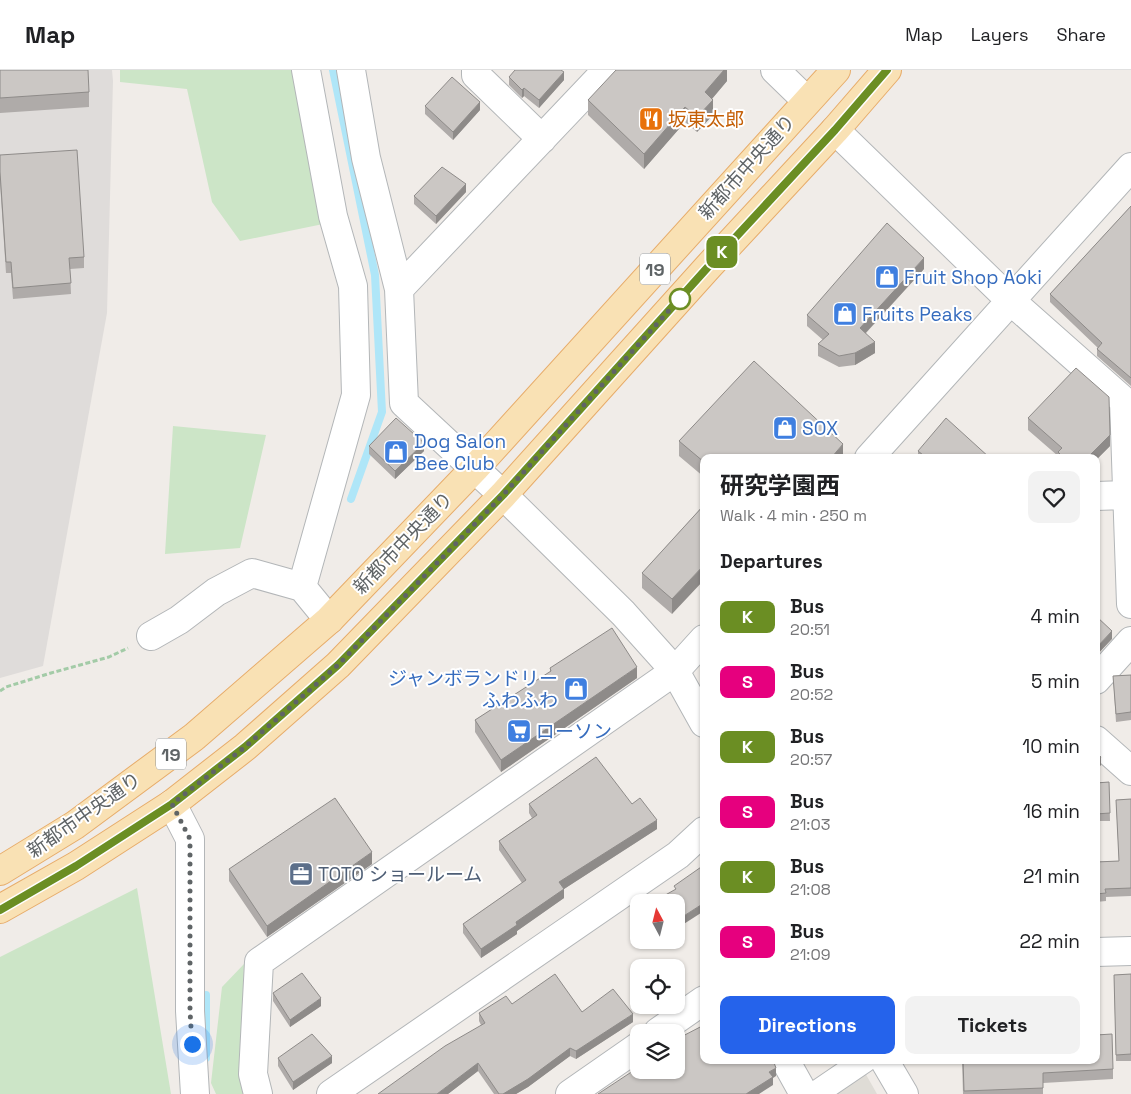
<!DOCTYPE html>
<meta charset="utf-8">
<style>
body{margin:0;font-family:"Space Grotesk","Noto Sans JP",sans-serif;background:#f2f2f2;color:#202124;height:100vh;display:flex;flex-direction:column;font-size:19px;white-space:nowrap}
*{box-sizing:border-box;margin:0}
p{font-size:16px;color:#757577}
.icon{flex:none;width:28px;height:28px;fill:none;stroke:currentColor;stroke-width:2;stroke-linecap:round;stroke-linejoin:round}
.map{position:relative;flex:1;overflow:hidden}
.side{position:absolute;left:700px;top:384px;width:400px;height:610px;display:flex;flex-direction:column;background:#fff;border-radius:10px;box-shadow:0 1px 4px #0004}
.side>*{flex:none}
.badge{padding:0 10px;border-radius:8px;font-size:18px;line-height:32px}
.needle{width:32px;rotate:353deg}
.controls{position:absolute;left:630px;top:824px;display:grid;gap:10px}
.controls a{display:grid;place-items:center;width:55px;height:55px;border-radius:10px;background:#fff;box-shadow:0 1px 4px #0004;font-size:25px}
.you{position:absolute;width:25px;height:25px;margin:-12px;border:4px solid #fff;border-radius:50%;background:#1a73e8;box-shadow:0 0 0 8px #1a73e833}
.map>.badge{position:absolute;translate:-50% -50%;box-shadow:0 0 0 2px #fff}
h2{padding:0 20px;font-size:19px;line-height:45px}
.round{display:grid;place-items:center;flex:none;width:52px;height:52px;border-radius:10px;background:#f2f2f2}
.head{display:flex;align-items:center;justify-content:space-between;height:85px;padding:0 20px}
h1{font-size:24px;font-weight:700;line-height:38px}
.primary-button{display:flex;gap:10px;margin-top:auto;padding:10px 20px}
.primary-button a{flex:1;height:58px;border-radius:10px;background:#2563eb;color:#fff;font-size:20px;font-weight:700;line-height:58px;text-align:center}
.primary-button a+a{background:#f2f2f2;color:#202124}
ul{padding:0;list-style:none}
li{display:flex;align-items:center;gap:15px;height:65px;padding:0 20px}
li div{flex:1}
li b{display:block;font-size:19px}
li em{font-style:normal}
li .badge{min-width:55px;font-weight:700;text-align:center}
header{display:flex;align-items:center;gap:30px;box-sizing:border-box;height:70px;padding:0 25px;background:#fff;border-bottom:1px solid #e0e0e0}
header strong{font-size:24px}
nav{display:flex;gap:28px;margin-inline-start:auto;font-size:18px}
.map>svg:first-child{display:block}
.industrial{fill:#dfdcda}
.education{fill:#dfdcd6}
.green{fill:#cce5c7}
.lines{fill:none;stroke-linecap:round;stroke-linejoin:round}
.stream{stroke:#afe6f8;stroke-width:8}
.pedestrian-casing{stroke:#b3b6b8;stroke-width:26}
.minor-casing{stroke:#b3b6b8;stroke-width:30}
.primary-casing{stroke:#e7ac6a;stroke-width:30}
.path{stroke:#a3cba7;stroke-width:3;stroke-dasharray:5 2.5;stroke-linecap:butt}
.pedestrian{stroke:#fff;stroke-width:24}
.minor{stroke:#fff;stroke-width:28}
.primary{stroke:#f9e1b4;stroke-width:28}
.wall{fill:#afaba9}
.shaded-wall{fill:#8e8b89}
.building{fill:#cbc7c4;stroke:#8e8b89}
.line-casing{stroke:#fff;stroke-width:11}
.line{stroke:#6b8e23;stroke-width:8}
.walk{stroke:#5f6466;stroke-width:5;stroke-dasharray:0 9}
.stop-dot{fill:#fff;stroke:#6b8e23;stroke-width:2.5}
.labels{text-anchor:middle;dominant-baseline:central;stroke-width:4;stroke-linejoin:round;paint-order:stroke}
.shield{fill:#fff;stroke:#8f9294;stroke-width:1}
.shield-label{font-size:18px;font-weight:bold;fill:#5f6466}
.food-label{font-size:19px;fill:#c56008;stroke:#fff;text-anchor:start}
.street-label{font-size:19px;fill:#5f6466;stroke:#fff}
.shop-label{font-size:19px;fill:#366cbe;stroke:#fff;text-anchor:start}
.service-label{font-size:19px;fill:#4e5e75;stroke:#fff;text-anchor:start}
</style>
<header>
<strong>Map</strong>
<nav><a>Map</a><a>Layers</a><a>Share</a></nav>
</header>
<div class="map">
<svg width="1131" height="1024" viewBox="0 0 1131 1024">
<rect width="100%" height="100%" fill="#f0ece8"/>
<path class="industrial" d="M0,0H112L113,11L107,243L43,596L0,608Z"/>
<path class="education" d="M864,1001L877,1024H830Z"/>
<path class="green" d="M120,0H297L328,153L240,171L212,132L187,19L120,12Z
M173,356L266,365L240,478L165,484Z
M137,818L171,1024H0V887Z
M244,894L241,990L249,1024H216L211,1013L222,917Z"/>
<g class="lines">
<path class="stream" d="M333,0L375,205L382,342L351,429
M206,988V925"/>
<defs>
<path id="pedestrian" d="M815,1024L865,990"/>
<path id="minor" d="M351,0L366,88L399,219L404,333L503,425L623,543L675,601L704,653
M476,0V5L542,69
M775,0L807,31
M835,60L1011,231L1124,331L1131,534
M399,219L607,0
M869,388L1131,97
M1096,426L1126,425
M302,517L356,325L353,216L333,146L306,0
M151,566L179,550L216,522L252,503L302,517L329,550
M1096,610L1131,571
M1096,670L1131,701
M172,734L190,769V941L195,1024
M1096,882L1131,881
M658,962L704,930
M785,990L804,1024
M884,990L904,1024
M258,1024L253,1004L259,892L675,601L704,569
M331,1024L678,785L704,761
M570,1024L639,976"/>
<path id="primary" d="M0,801L75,755L194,667L329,550L475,398L836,0
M0,839L76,796L172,734L245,677L338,595L503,425L708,197L835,60L887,0"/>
</defs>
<use href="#pedestrian" class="pedestrian-casing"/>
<use href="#minor" class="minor-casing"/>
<use href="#primary" class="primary-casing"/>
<path class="path" d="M0,621L6,617L51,603L109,587L128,578"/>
<use href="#pedestrian" class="pedestrian"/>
<use href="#minor" class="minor"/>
<use href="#primary" class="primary"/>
</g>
<path class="wall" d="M0,0L89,22V37L0,43Z
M727,0V11L712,29L713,45L697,62L685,52L644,99L588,45V30Z
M509,7L564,10L539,38L524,26L522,28L509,15Z
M425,36L480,40L453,70L425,44Z
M0,85L84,187V198L70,199L71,224L13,229L11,203H6L0,113Z
M466,122L436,154L414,134V126Z
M1131,136V316L1097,286V279L1098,278L1050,232V224Z
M924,199L866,263L875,283L855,295L839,297L818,286V274L823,270L807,256V245Z
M1028,348L1110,376L1096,390V388H1058V386L1028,360Z
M679,371L843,388H704V407L679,386Z
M369,376L424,381L395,409L369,384Z
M918,381L990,388H918Z
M704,435L672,544L642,518V503Z
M550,598L637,608L501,702L475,662V650L550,602Z
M1131,605V650L1116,652L1113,606Z
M1109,712L1110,751H1096V713Z
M1131,729V826L1106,827V831L1096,832V792L1119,791L1116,730Z
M529,734H632L657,759L564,819V828L517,861V864L481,888L463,863V854L522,813L499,780V771L532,748L529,743Z
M372,794L267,867L229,811V799Z
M639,841V856L635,851V843Z
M649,870H660L652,875Z
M1131,904V991H1116L1114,905Z
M273,923L321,936L290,957L273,931Z
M512,934L582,942L633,952L576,989L570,986L528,1017L516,1024H494L478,1001L448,1024L481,955L479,951V943Z
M278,988L332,993L293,1020L278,996Z
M962,990L1113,999V1009L1043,1013V1024H963Z"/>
<path class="shaded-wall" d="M724,0H727V11L705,37V22Z
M564,2V10L539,38V30Z
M524,18V26L522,28V20Z
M713,30V45L697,62V47Z
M480,32V40L453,70V62Z
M685,37V52L644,99V84Z
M466,114V122L436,154V146Z
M924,188V199L860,269V258Z
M875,272V283L855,295V283Z
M1110,365V376L1096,390V388H1087Z
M424,373V381L395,409V401Z
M843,374V388H831Z
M704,495V510L672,544V529Z
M1112,561V569L1096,586V578Z
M637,597V608L501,702V690Z
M1101,687V695L1096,701V693Z
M657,750V759L564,819V828L517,861V864L481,888V879L516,852L559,812Z
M372,782V794L267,867V856Z
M704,833V841L676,859V851Z
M652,870H660L652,875Z
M321,928V936L290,957V950Z
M633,944V952L576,989V981Z
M570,978V986L528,1017L516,1024H503Z
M332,986V993L293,1020V1012Z
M478,993V1001L448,1024H437Z
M776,998V1006L773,1008V1015L759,1024H746L769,1002Z"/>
<path class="building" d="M0,0H88L89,22L0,28Z
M515,0H561L564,2L539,30L524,18L522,20L509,7Z
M616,0H724L705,22L713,30L697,47L685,37L644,84L588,30Z
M452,7L480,32L453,62L425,36Z
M77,80L84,187L69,188L71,213L13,218L11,192H6L0,102V85Z
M442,97L466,114L436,146L414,126Z
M1131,136V308L1097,279L1102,273L1050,224Z
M887,153L924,188L860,258L875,272L855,283L839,286L818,274L829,264L807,245Z
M754,291L843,374L831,388H704V392L679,371Z
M1076,298L1109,327L1110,365L1087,388H1064L1058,382L1062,378L1028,348Z
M396,348L424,373L395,401L369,376Z
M946,348L990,388H921L923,385L918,381Z
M997,384L1001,388H993Z
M704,435V495L672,529L642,503Z
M1096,546L1112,561L1096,578Z
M612,558L637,597L501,690L475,650L551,601L550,598Z
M1131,605V642L1116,644L1113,606Z
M1096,683L1101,687L1096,693Z
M596,687L632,734L640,728L657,750L559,812L564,819L516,852L517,855L481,879L463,854L526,810L499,771L537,745L529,734Z
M1109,712L1110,743L1096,744V713Z
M335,728L372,782L267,856L229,799Z
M1131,729V818L1105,819L1106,823L1096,824V792L1119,791L1116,730Z
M704,795V833L676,851V832H653L676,819L674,816Z
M639,841V848L635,843Z
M302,903L321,928L290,950L273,923Z
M555,904L582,942L613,919L633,944L576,981L570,978L528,1009L503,1024H499L478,993L437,1024H378L445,976L485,953L479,943L506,926L512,934Z
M1131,904V984L1116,985L1114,905Z
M704,955V990H773L776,998L769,1002L773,1007L746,1024H598L639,997V1000H676V972L680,970L679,968Z
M312,964L332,986L293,1012L278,988Z
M1112,964L1113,999L1043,1003V1018L964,1021L963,990H1096V965Z"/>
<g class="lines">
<defs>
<path id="line" d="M0,840L76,796L172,734L245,677L338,595L503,425L708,197L835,60L887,0"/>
</defs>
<use href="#line" class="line-casing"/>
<use href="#line" class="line"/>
<path class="walk" d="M192,974L190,941V769L172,734L245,677L338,595L503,425L682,226L680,229"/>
</g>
<defs>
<symbol id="restaurant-square" viewBox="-11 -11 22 22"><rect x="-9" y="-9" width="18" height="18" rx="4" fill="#e8710a" stroke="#fff"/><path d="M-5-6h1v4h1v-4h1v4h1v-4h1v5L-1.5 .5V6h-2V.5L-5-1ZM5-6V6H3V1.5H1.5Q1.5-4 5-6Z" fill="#fff"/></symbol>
<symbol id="shop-square" viewBox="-11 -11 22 22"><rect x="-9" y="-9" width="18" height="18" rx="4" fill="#3f7fe0" stroke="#fff"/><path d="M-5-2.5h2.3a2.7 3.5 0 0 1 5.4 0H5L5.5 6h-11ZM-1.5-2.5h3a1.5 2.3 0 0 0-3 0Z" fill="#fff"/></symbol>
<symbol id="supermarket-square" viewBox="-11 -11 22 22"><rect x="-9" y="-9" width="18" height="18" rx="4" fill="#3f7fe0" stroke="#fff"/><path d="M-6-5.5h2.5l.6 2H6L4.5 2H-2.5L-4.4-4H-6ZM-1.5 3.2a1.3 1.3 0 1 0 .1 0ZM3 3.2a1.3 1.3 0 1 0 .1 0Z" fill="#fff"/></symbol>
<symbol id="office-square" viewBox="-11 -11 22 22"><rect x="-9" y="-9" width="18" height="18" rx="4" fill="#5c6f8a" stroke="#fff"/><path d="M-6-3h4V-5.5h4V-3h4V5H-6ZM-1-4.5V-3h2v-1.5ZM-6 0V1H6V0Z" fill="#fff"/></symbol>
</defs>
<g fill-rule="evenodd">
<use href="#restaurant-square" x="637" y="35" width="28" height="28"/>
<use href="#shop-square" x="873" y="193" width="28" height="28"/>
<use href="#shop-square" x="831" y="230" width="28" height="28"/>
<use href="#shop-square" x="771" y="344" width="28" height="28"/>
<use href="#shop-square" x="382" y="368" width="28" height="28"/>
<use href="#shop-square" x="562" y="605" width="28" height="28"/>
<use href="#supermarket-square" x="505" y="647" width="28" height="28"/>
<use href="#office-square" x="287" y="790" width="28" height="28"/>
</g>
<circle class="stop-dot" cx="680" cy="229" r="10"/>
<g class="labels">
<g class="shield">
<rect x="640" y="183.5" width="30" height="31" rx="4"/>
<rect x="156" y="668.5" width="30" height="31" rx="4"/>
</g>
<g class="shield-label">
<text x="655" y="199">19</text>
<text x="171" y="684">19</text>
</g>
<g class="food-label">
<text x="668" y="49">坂東太郎</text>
</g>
<g class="street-label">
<text transform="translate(747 97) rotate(-48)">新都市中央通り</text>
<text transform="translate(403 473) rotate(-46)">新都市中央通り</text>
<text transform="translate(84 745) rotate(-35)">新都市中央通り</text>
</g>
<g class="shop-label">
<text x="904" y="207">Fruit Shop Aoki</text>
<text x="862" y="244">Fruits Peaks</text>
<text x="802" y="358">SOX</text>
<text x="414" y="371">Dog Salon<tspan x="414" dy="22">Bee Club</tspan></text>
<text x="558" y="608" text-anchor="end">ジャンボランドリー<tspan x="558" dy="22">ふわふわ</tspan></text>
<text x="536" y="661">ローソン</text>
</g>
<g class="service-label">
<text x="318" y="804">TOTO ショールーム</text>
</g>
</g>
</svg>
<div class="controls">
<a><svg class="needle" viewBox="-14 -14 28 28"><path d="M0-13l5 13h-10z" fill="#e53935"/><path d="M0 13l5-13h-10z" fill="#757577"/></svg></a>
<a><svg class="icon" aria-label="locate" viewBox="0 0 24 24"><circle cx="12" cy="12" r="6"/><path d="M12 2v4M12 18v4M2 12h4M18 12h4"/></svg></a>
<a><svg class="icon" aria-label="layers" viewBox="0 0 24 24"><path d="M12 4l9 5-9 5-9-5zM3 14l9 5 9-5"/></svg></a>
</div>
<div class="you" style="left:192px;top:974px"></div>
<b class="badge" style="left:722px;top:182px;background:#6b8e23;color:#fff">K</b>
<section class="side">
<div class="head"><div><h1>研究学園西</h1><p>Walk · 4 min · 250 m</p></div><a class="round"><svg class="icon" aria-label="heart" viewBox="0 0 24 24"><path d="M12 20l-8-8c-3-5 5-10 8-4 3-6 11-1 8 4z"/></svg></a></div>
<h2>Departures</h2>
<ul>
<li><span class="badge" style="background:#6b8e23;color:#fff">K</span><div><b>Bus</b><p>20:51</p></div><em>4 min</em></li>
<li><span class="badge" style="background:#e6007e;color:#fff">S</span><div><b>Bus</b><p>20:52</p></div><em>5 min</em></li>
<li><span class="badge" style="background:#6b8e23;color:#fff">K</span><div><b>Bus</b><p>20:57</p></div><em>10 min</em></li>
<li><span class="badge" style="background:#e6007e;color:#fff">S</span><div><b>Bus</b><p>21:03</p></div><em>16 min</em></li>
<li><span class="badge" style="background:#6b8e23;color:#fff">K</span><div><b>Bus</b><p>21:08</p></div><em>21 min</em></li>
<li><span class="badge" style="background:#e6007e;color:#fff">S</span><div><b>Bus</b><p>21:09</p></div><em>22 min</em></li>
</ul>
<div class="primary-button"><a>Directions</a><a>Tickets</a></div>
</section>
</div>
